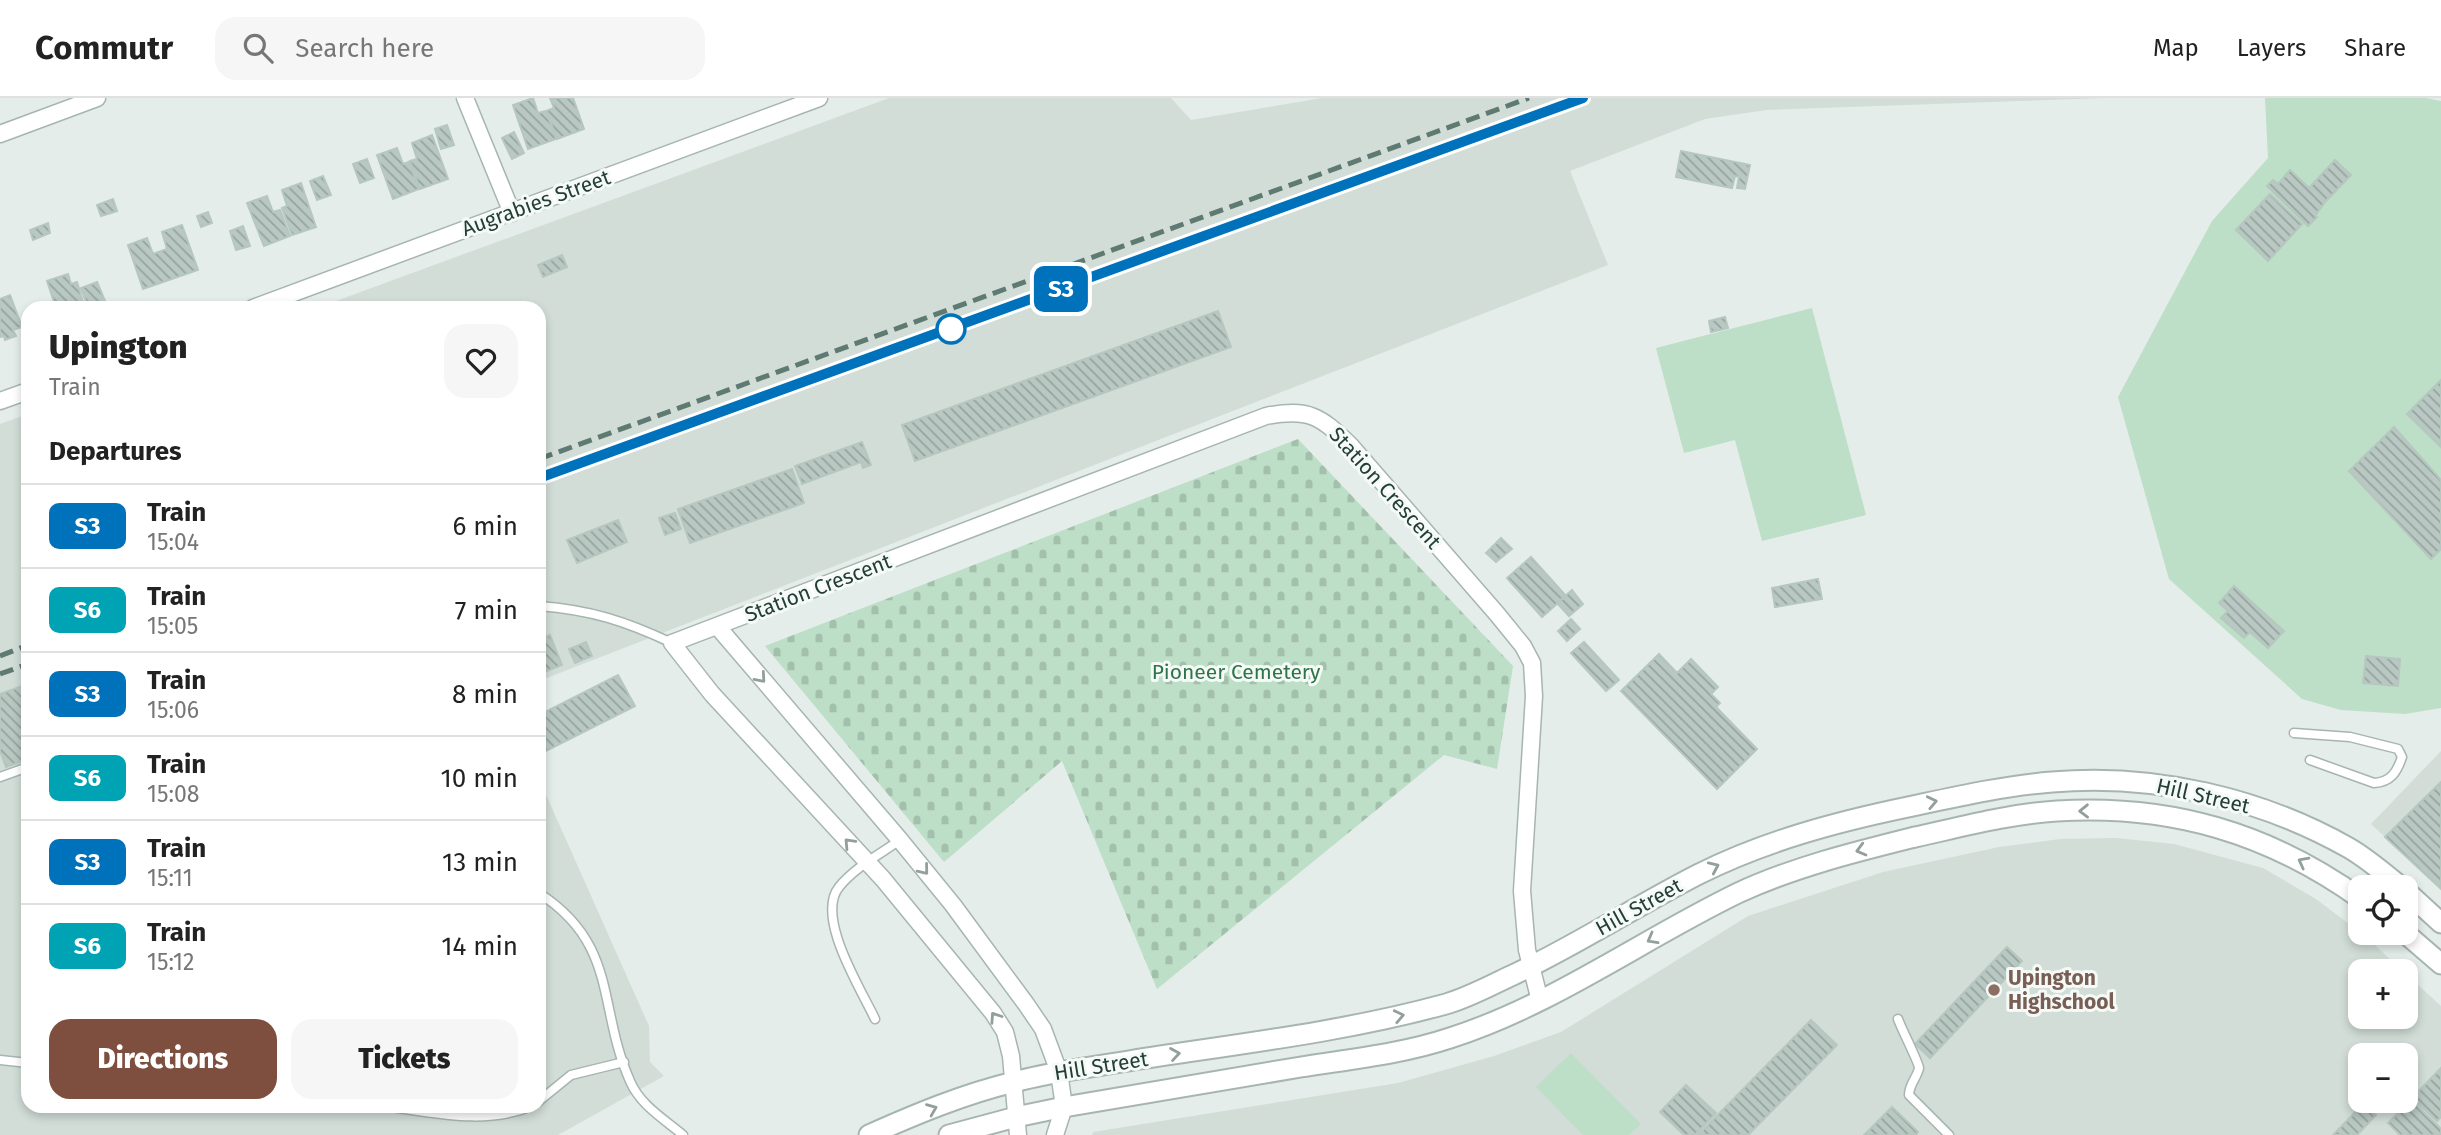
<!DOCTYPE html>
<meta charset="utf-8">
<style>
body{margin:0;font-family:"Fira Sans",sans-serif;background:#f6f6f6;color:#222;height:100vh;display:flex;flex-direction:column;font-size:26px;white-space:nowrap}
*{box-sizing:border-box;margin:0}
p{font-size:23px;color:#767676}
.icon{flex:none;width:38px;height:38px;fill:none;stroke:currentColor;stroke-width:2;stroke-linecap:round;stroke-linejoin:round}
.map{position:relative;flex:1;overflow:hidden}
.panel{position:absolute;left:21px;top:203px;width:525px;height:812px;display:flex;flex-direction:column;background:#fff;border-radius:21px;box-shadow:0 4px 10px #0003}
.panel>*{flex:none}
.badge{padding:0 14px;border-radius:10px;font-size:24px;line-height:46px}
.tools{position:absolute;left:2348px;top:777px;display:grid;gap:14px}
.tools a{display:grid;place-items:center;width:70px;height:70px;border-radius:14px;background:#fff;box-shadow:0 4px 10px #0003;font-size:35px}
.map>.badge{position:absolute;translate:-50% -50%;box-shadow:0 0 0 4px #fff}
h2{padding:0 28px;font-size:26px;line-height:63px}
.round{display:grid;place-items:center;flex:none;width:74px;height:74px;border-radius:21px;background:#f6f6f6}
.summary{display:flex;align-items:center;justify-content:space-between;height:119px;padding:0 28px}
h1{font-size:33px;font-weight:800;line-height:52px}
.action{display:flex;gap:14px;margin-top:auto;padding:14px 28px}
.action a{flex:1;height:80px;border-radius:21px;background:#7e4f3e;color:#fff;font-size:28px;font-weight:800;line-height:80px;text-align:center}
.action a+a{background:#f6f6f6;color:#222}
ul{padding:0;list-style:none}
li{display:flex;align-items:center;gap:21px;height:84px;padding:0 28px;border-top:2px solid #e0e0e0}
li div{flex:1}
li b{display:block;font-size:26px}
li em{font-style:normal}
li .badge{min-width:77px;font-weight:700;text-align:center}
header{display:flex;align-items:center;gap:42px;box-sizing:border-box;height:98px;padding:0 35px;background:#fff;border-bottom:2px solid #e0e0e0}
header strong{font-size:33px}
nav{display:flex;gap:38px;margin-inline-start:auto;font-size:24px}
.search{width:490px;height:63px;background:#f6f6f6;display:flex;align-items:center;gap:18px;box-sizing:border-box;padding:0 24px;border-radius:21px;color:#767676;font-size:26px}
.map>svg:first-child{display:block}
.built{fill:#d2ddd8;fill-rule:evenodd}
.green{fill:#bddec7}
.cemetery{fill:url(#cemetery-stones)}
.building{fill:url(#building-back-hatch);stroke:#b6c7c0;stroke-width:2}
.lines{fill:none;stroke-linecap:round;stroke-linejoin:round}
.service-casing{stroke:#a7b5b0;stroke-width:11}
.minor-casing{stroke:#a7b5b0;stroke-width:19}
.tertiary-casing{stroke:#a7b5b0;stroke-width:23}
.service{stroke:#fff;stroke-width:8}
.minor{stroke:#fff;stroke-width:16}
.tertiary{stroke:#fff;stroke-width:19}
.rail{stroke:#5e7a73;stroke-width:5;stroke-dasharray:14 7;stroke-linecap:butt}
.oneway{stroke:#929f9c}
.line-casing{stroke:#fff;stroke-width:16}
.line{stroke:#0072bc;stroke-width:10}
.stop-dot{fill:#fff;stroke:#0072bc;stroke-width:3.5}
.education-dot{fill:#8d6e63;stroke:#f5faf7;stroke-width:2.5}
.labels{text-anchor:middle;dominant-baseline:central;stroke-width:6;stroke-linejoin:round;paint-order:stroke}
.street-label{font-size:21px;fill:#243f38;stroke:#f5faf7}
.park-label{font-size:21px;fill:#2e754a;stroke:#f5faf7}
.education-label{font-size:21px;font-weight:bold;fill:#785e54;stroke:#f5faf7;text-anchor:start}
</style>
<header>
<strong>Commutr</strong>
<div class="search"><svg class="icon" aria-label="search" viewBox="0 0 24 24"><circle cx="10" cy="10" r="6"/><path d="M15 15l6 6"/></svg>Search here</div>
<nav><a>Map</a><a>Layers</a><a>Share</a></nav>
</header>
<div class="map">
<svg width="2441" height="1037" viewBox="0 0 2441 1037">
<defs>
<pattern id="cemetery-stones" width="16" height="16" patternUnits="userSpaceOnUse" patternTransform="scale(1.75)"><rect width="16" height="16" fill="#bddec7"/><path d="M2 7V4a2 2 0 0 1 4 0v3zM10 15v-3a2 2 0 0 1 4 0v3z" fill="#a2c0ac"/></pattern>
<pattern id="building-back-hatch" width="6" height="6" patternUnits="userSpaceOnUse" patternTransform="scale(1.75)"><rect width="6" height="6" fill="#b9c8c2"/><path d="M-1 5l2 2M0 0l6 6M5-1l2 2" fill="none" stroke="#96a49f"/></pattern>
</defs>
<rect width="100%" height="100%" fill="#e4ede9"/>
<path class="built" d="M889,0H1171L1191,22L1322,0H2104L1766,12L1705,21L1570,73L1608,167L539,583V210H317Z
M28,316V1008H539V681L649,928L650,964L664,978L558,1037H0V326Z
M2441,653V791L2371,726Z
M2116,740L2174,746L2263,770L2316,801L2365,838L2403,873H2361V919H2406V876L2441,908V1037H1092L1093,1034L1398,985L1494,958L1561,934L1748,818L1883,774L1999,749L2060,741ZM2361,957H2406V1003H2361Z"/>
<path class="green" d="M2265,0H2426L2441,3V610L2405,616L2341,612L2302,601L2169,481L2118,299L2212,123L2268,60Z
M1812,210L1866,417L1762,443L1735,342L1684,355L1656,250Z
M1571,955L1641,1026L1629,1037H1583L1536,989Z"/>
<path class="cemetery" d="M1298,341L1513,568L1497,671L1444,657L1157,891L1062,663L944,764L765,548Z"/>
<path class="building" d="M533,0L538,15L546,13L556,41L528,51L513,7Z
M550,0H573L584,31L557,41L546,13L554,10Z
M447,27L454,47L441,51L435,31Z
M514,34L524,55L512,61L502,40Z
M432,37L448,81L420,91L410,63L417,61L412,45Z
M397,50L403,66L409,64L419,91L393,101L377,57Z
M1681,53L1750,67L1745,91L1737,90L1739,79L1735,78L1732,90L1676,79Z
M367,61L374,80L360,85L353,66Z
M2335,62L2351,77L2325,104L2315,118L2317,119L2308,128L2267,88L2273,82L2278,86L2290,72L2309,90Z
M323,78L331,97L317,102L310,83Z
M301,85L316,129L292,137L282,110L287,108L282,92Z
M2270,96L2302,126L2268,163L2236,132Z
M267,98L273,114L280,112L290,138L264,148L247,105Z
M113,101L117,113L101,118L97,107Z
M208,114L212,125L201,129L197,118Z
M48,125L50,135L33,142L30,132Z
M182,127L198,172L143,191L128,147L147,140L153,156L167,151L162,134Z
M243,128L250,148L236,152L230,133Z
M562,157L567,169L543,179L538,167Z
M68,176L71,186L77,184L84,207L77,210H56L47,183Z
M97,184L105,203L88,209L81,190Z
M10,197L22,229L13,232L16,238L5,242L4,238L0,239V201Z
M1218,213L1231,249L915,363L902,327Z
M1725,219L1728,230L1711,234L1709,223Z
M2441,282V349L2407,316Z
M2394,329L2441,382V451L2431,461L2349,373Z
M862,344L871,367L863,370L861,364L802,386L795,368Z
M792,371L804,405L690,445L678,411Z
M675,415L681,431L665,437L659,420Z
M618,422L627,444L577,465L567,442Z
M1501,440L1512,451L1496,464L1486,455Z
M1531,459L1566,498L1542,519L1507,480Z
M1818,481L1822,501L1775,509L1772,490Z
M2234,488L2284,533L2268,550L2250,534L2244,540L2221,520L2228,513L2219,505Z
M1572,492L1583,506L1569,518L1557,505Z
M1571,521L1580,531L1567,543L1558,533Z
M550,537L562,567L539,576V541Z
M586,544L592,558L575,565L569,551Z
M1584,544L1619,582L1606,593L1571,555Z
M1659,556L1677,575L1691,561L1718,589L1711,596L1720,605L1716,609L1757,651L1717,691L1621,593Z
M2366,558L2400,561L2398,588L2363,585Z
M618,577L635,608L542,655L539,650V617Z
M28,586V661L6,669L0,653V596Z
M2441,684V791L2385,739Z
M2007,849L2022,863L1930,960L1915,946Z
M1811,922L1837,947L1748,1037H1698Z
M2441,970V1019L2437,1023L2412,1000Z
M1686,987L1716,1015L1695,1037H1684L1660,1014Z
M2411,1002L2441,1031V1037H2400L2388,1025Z
M2364,1005L2376,1017L2357,1037H2333Z
M1892,1009L1918,1034L1916,1037H1864Z"/>
<g class="lines">
<defs>
<path id="service" d="M539,508C591,512 625,523 672,545
M2294,635L2350,639L2398,651L2402,659C2397,674 2391,684 2374,685L2310,662
M0,679L28,669
M539,795C619,847 597,909 630,983C640,1007 664,1021 683,1037
M875,921C861,891 815,819 839,789C854,770 880,756 900,742
M1898,921C1901,930 1919,965 1919,970C1917,980 1909,986 1909,997L1949,1037
M0,962L28,965
M539,1003L571,977L624,964
M383,1008C433,1014 484,1028 532,1008"/>
<path id="minor" d="M465,0L512,115
M0,36L97,0
M253,210L819,0
M0,303L28,293
M717,528L900,742L953,807L1026,906L1043,931L1059,974L1064,1009L1055,1037
M1018,1037L1011,958L1005,934L993,915L883,781L712,596L672,545L1266,318C1309,310 1320,318 1350,347L1497,516L1523,548L1532,565L1534,598L1522,793L1527,852L1540,903"/>
<path id="tertiary" d="M2406,793L2441,825
M2405,835L2441,866
M869,1037C916,1016 964,996 1014,984C1053,973 1094,969 1134,962C1238,946 1344,934 1446,906C1470,899 1491,887 1513,877C1577,847 1636,808 1699,776C1765,743 1836,724 1908,709C1955,699 2003,688 2052,684C2153,675 2261,700 2349,750C2368,761 2385,776 2401,789
M949,1037L1016,1019L1064,1009C1143,996 1222,983 1301,969C1351,961 1402,956 1450,940C1553,907 1641,842 1738,795C1794,769 1855,754 1915,739C1961,729 2009,716 2057,713C2170,706 2269,735 2361,801"/>
</defs>
<use href="#service" class="service-casing"/>
<use href="#minor" class="minor-casing"/>
<use href="#tertiary" class="tertiary-casing"/>
<use href="#service" class="service"/>
<use href="#minor" class="minor"/>
<use href="#tertiary" class="tertiary"/>
<path class="rail" d="M539,361L1529,0
M539,380L1583,0
M0,558L28,547
M0,576L28,566"/>
</g>
<defs><path id="oneway-chevron" d="M-2-3.5L2.5 0L-2 3.5" fill="none" stroke-width="1.6" stroke-linecap="round" stroke-linejoin="round" transform="scale(1.75)"/></defs>
<g class="oneway">
<use href="#oneway-chevron" transform="translate(761 580) rotate(49)"/>
<use href="#oneway-chevron" transform="translate(1932 704) rotate(-12)"/>
<use href="#oneway-chevron" transform="translate(2084 713) rotate(179)"/>
<use href="#oneway-chevron" transform="translate(849 745) rotate(-133)"/>
<use href="#oneway-chevron" transform="translate(1861 752) rotate(165)"/>
<use href="#oneway-chevron" transform="translate(2303 764) rotate(-152)"/>
<use href="#oneway-chevron" transform="translate(1714 769) rotate(-24)"/>
<use href="#oneway-chevron" transform="translate(924 772) rotate(51)"/>
<use href="#oneway-chevron" transform="translate(1652 841) rotate(151)"/>
<use href="#oneway-chevron" transform="translate(1399 918) rotate(-12)"/>
<use href="#oneway-chevron" transform="translate(995 919) rotate(-124)"/>
<use href="#oneway-chevron" transform="translate(1175 956) rotate(-9)"/>
<use href="#oneway-chevron" transform="translate(932 1011) rotate(-22)"/>
</g>
<g class="lines">
<defs>
<path id="line" d="M539,380L1583,0"/>
</defs>
<use href="#line" class="line-casing"/>
<use href="#line" class="line"/>
</g>
<circle class="stop-dot" cx="951" cy="231" r="14"/>
<circle class="education-dot" cx="1994" cy="892" r="7"/>
<g class="labels">
<g class="street-label">
<text transform="translate(536 105) rotate(-20)">Augrabies Street</text>
<text transform="translate(1385 390) rotate(48)">Station Crescent</text>
<text transform="translate(818 490) rotate(-21)">Station Crescent</text>
<text transform="translate(2203 698) rotate(13)">Hill Street</text>
<text transform="translate(1639 809) rotate(-29)">Hill Street</text>
<text transform="translate(1101 968) rotate(-9)">Hill Street</text>
</g>
<g class="park-label">
<text x="1236" y="574">Pioneer Cemetery</text>
</g>
<g class="education-label">
<text x="2008" y="880">Upington<tspan x="2008" dy="24">Highschool</tspan></text>
</g>
</g>
</svg>
<div class="tools">
<a><svg class="icon" aria-label="locate" viewBox="0 0 24 24"><circle cx="12" cy="12" r="6"/><path d="M12 2v4M12 18v4M2 12h4M18 12h4"/></svg></a>
<a>+</a>
<a>−</a>
</div>
<b class="badge" style="left:1061px;top:191px;background:#0072bc;color:#fff">S3</b>
<section class="panel">
<div class="summary"><div><h1>Upington</h1><p>Train</p></div><a class="round"><svg class="icon" aria-label="heart" viewBox="0 0 24 24"><path d="M12 20l-8-8c-3-5 5-10 8-4 3-6 11-1 8 4z"/></svg></a></div>
<h2>Departures</h2>
<ul>
<li><span class="badge" style="background:#0072bc;color:#fff">S3</span><div><b>Train</b><p>15:04</p></div><em>6 min</em></li>
<li><span class="badge" style="background:#00a3b4;color:#fff">S6</span><div><b>Train</b><p>15:05</p></div><em>7 min</em></li>
<li><span class="badge" style="background:#0072bc;color:#fff">S3</span><div><b>Train</b><p>15:06</p></div><em>8 min</em></li>
<li><span class="badge" style="background:#00a3b4;color:#fff">S6</span><div><b>Train</b><p>15:08</p></div><em>10 min</em></li>
<li><span class="badge" style="background:#0072bc;color:#fff">S3</span><div><b>Train</b><p>15:11</p></div><em>13 min</em></li>
<li><span class="badge" style="background:#00a3b4;color:#fff">S6</span><div><b>Train</b><p>15:12</p></div><em>14 min</em></li>
</ul>
<div class="action"><a>Directions</a><a>Tickets</a></div>
</section>
</div>
